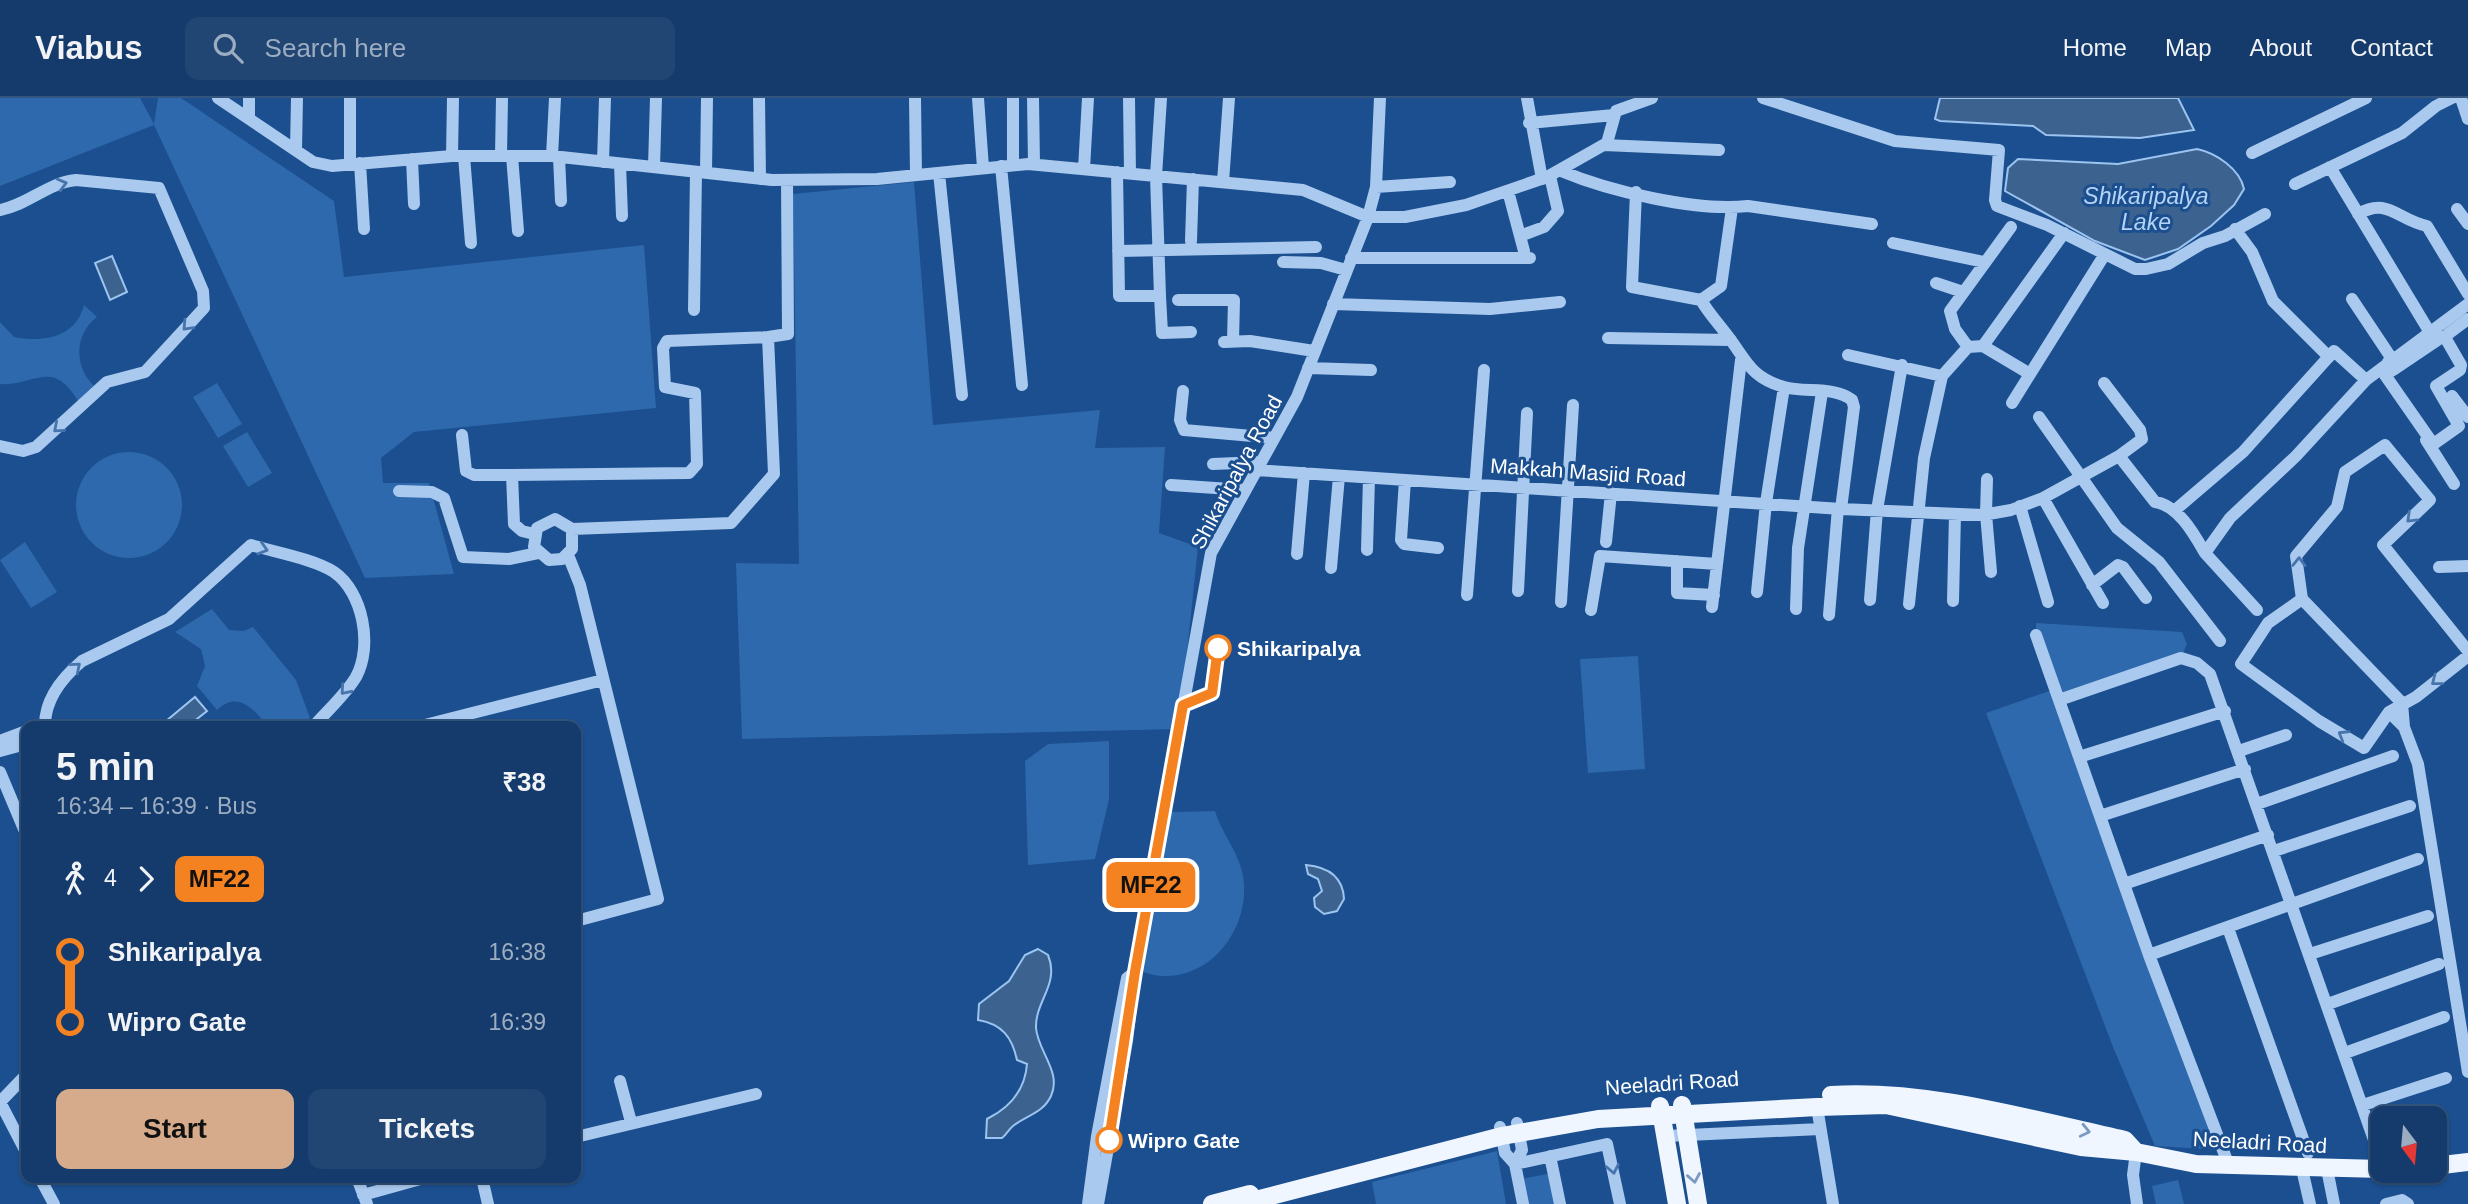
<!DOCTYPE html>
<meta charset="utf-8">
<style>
body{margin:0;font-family:Helvetica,sans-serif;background:#214673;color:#f1f3f6;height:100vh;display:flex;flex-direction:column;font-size:26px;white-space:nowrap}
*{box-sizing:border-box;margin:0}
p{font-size:23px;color:#9dadc1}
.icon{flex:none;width:38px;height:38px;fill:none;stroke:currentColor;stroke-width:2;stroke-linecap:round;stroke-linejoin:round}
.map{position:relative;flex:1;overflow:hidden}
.side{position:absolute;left:21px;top:623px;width:560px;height:462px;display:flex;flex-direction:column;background:#143b6b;border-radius:14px;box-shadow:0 2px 5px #0004,0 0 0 2px #33557e}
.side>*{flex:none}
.badge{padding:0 14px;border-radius:10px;font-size:24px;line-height:46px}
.needle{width:46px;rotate:164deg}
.tools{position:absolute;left:2370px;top:1008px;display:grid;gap:14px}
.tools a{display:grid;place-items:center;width:77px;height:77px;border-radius:14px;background:#143b6b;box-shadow:0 2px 5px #0004,0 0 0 2px #33557e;font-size:35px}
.map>.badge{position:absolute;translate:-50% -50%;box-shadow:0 0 0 4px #fff}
.legs{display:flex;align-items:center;gap:10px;height:77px;padding:0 35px;font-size:23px}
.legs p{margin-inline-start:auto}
.summary{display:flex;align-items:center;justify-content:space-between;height:119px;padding:0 35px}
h1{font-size:38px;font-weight:700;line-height:52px}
.primary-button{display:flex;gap:14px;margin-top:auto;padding:14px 35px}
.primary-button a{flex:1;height:80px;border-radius:14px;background:#d6ab8b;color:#111;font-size:28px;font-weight:700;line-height:80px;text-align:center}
.primary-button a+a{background:#214673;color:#f1f3f6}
ul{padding:0 35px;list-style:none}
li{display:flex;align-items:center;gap:24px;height:70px;font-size:26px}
li i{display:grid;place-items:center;width:10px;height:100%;margin:0 9px;background:currentColor}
li i::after{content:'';width:18px;height:18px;margin:-9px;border:5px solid;border-radius:50%;background:#143b6b}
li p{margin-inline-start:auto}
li:first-child i{background:linear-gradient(#0000 50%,currentColor 0)}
li:last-child i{background:linear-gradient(currentColor 50%,#0000 0)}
header{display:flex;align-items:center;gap:42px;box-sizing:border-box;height:98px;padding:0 35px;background:#143b6b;border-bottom:2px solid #33557e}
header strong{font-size:33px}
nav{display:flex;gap:38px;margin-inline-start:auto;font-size:24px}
.search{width:490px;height:63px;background:#214673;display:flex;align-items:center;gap:18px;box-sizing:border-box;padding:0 24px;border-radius:14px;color:#9dadc1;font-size:26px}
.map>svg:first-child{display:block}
.green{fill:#2e69ad}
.water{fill:#3c6290;stroke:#9cc4f0;stroke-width:2}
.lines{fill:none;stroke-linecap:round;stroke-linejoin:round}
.minor{stroke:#a9c9ee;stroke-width:12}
.major{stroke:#f0f6ff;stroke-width:18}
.oneway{stroke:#4674ac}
.oneway2{stroke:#7b9ac1}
.line-1-casing{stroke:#fff;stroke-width:16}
.line-1{stroke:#f58220;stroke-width:10}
.stop-1-dot{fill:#fff;stroke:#f58220;stroke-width:3.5}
.labels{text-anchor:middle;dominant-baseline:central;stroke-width:6;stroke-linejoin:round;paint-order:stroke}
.street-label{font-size:21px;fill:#fff;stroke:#1b4f8f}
.stop-label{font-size:21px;font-weight:bold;fill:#fff;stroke:#1b4f8f;text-anchor:start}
.water-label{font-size:23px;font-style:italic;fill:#b5d3f5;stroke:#1b4f8f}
</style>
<header>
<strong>Viabus</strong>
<div class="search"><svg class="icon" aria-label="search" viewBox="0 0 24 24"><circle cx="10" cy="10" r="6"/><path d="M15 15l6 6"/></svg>Search here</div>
<nav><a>Home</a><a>Map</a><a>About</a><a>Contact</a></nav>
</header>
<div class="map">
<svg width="2468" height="1106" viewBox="0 0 2468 1106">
<rect width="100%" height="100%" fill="#1b4f8f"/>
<path class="green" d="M0,0H140L154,26L158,0H181L334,103L344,179L644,147L656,310L414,334L381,360L383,385H429L454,476L365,480L154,27L0,88Z
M914,84L933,327L1100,312L1095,350L1165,349L1159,435L1198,449L1179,631L742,641L736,465L799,466L793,96Z
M84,207L97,219C74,236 74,269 94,288L78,303C52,259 33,289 0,286V224L14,239C44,245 76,239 84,207Z
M217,285L242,326L218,340L193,299Z
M247,334L272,375L248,389L223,348Z
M76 407a53 53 0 1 1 106 0a53 53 0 1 1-106 0Z
M25,444L57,494L31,510L0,462Z
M212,511L229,532L244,533L253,529L296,582L310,620L301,628H267C254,611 238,592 217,612L197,588L205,568L201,551L175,534Z
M2036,525L2182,534L2187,546L2181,560L2059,602L2223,1052L2155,1048L2113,949L1986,615L2055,591L2036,537Z
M1638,558L1645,671L1588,675L1580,561Z
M1109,643V701L1095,761L1028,767L1025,663L1048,646Z
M1164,711L1175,714L1215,713C1222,736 1239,754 1243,778C1251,824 1217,877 1167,878C1157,879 1145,874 1135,872Z
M1497,1053L1506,1106H1376L1372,1084Z
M1552,1075L1558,1106H1526L1521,1081Z
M2178,1082L2184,1106H2156L2152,1088Z"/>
<path class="water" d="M1940,0H2178L2194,32L2140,40L2046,37L2033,28L1940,23L1935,21Z
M2197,51C2216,55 2240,71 2244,91L2234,107L2211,128L2178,151L2145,162L2095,143L2005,93L2008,70L2018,61L2118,66Z
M112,158L127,194L110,202L95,165Z
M195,599L207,613L188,628H160Z
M1306,767C1328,769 1343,778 1344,801L1337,813L1324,816L1315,809L1314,800L1322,793L1318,781L1308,776Z
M1038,851L1048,857C1060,886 1035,903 1036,930C1038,954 1062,974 1051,998C1043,1015 1027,1017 1013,1028C1009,1031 1007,1036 1002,1040H986L987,1021C1011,1009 1025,992 1027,966L1017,962C1012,939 1002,926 978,922L979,906L1009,883L1025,857Z"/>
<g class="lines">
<path class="minor" d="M218,0L313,64L332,68L452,58H552L772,82L877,81L1028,66L1303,92L1368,119H1405L1466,107L1547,79L1607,45L1616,13L1652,0
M249,0V18
M759,0L760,81
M915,0L916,77
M978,0L983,70
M1033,0L1034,66
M1129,0L1130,75
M1527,0L1542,81
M1763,0L1895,43L1999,52L1995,102L1997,108L2047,127L2135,171H2146L2168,166L2203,145L2225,138L2265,116
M2461,0L2468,21
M1529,25L1614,17
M1604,47L1719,52
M296,52L297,0
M2252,55L2366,0
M452,58L453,0
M464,58L471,145
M501,58L502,0
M512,58L518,133
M552,58L555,0
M559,59L561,103
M412,61L414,106
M603,64L605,0
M360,65L364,131
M350,66V0
M620,66L622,118
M1013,67V0
M1001,68L1022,287
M654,69L656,0
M2330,69L2429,233
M1084,71L1088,0
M1561,73C1609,93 1696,114 1748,108L1872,126
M1117,74L1119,198H1160L1162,235L1191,234
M706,75L707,0
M939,75L962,297
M1223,84L1229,0
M2295,86L2402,35L2436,8L2452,0
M1376,89L1450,84
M1508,93L1524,153
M1636,94L1632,189L1701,202C1709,216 1720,227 1730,241C1747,264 1752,280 1784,289C1805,295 1835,288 1852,302L1854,309L1841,411
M2457,111L2468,126
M0,112C28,107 47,85 76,82L159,90L203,193L204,210L145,274L107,284L36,349L23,353L0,348
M2358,116C2388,99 2396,121 2427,128L2468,196
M2235,131L2252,154L2273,203L2329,259
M1520,138L1544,129L1558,113L1550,78
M1191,143L1193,81
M1893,145L1984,164
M1118,153L1316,149
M1351,160H1530
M1283,164L1321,165L1346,172
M1936,185L1963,194
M1160,198L1156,78L1161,0
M2352,201L2392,261
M1178,202H1234L1233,243
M1701,202L1721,188L1732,110
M1333,206L1490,211L1560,204
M694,212L696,74
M2448,236L2468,221
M1608,240L1731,242
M1224,244L1250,243L1314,253
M1983,248L2064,135
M1968,249L1955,231L1950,213L2011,129
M1848,257L1942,278
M2388,264L2393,272L2385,277L2431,343L2435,345L2459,328L2436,288L2460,272L2461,267L2446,241L2442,239L2393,272
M1308,270L1371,272
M2104,285L2140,332L2142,341L2119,358
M1183,293L1180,322L1184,332L1274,340
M2452,298L2468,319
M2012,305L2105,156
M2039,319L2117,430L2159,464L2220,543
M462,337L466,373L474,377H512
M2426,342L2454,386
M1213,366L1261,364
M1256,372L1841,411L1983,417L2011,412L2043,400L2119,358L2155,404C2178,407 2194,436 2205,455L2230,420L2296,358L2366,282L2468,206
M1987,381L1986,416L1991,474
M1405,382L1401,442L1404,446L1438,450
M1171,387L1245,392
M399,393L432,394L444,400L463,459L509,461L538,455
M2043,400L2103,505
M2020,408L2048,504
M2174,413L2243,354L2334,253L2366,282
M572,431V451L562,461L549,462L534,449L537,430L555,421L572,431L731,425L774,376L768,239L788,236L787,82
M534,436L522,433L514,426L512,377L689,375L697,366L695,295L665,289L663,250L667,243L768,239
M1606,444L1611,395
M1367,452L1369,380
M2205,455L2257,512
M1297,456L1304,375
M568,457L580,487L658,801L576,823
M1677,463V495L1714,497
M2439,469L2468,468
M1331,470L1339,378
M2092,487L2118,467L2123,469L2146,500
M1518,493L1527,315
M1757,494L1766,405L1784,289
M1467,497L1484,272
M2302,501L2402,605L2404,629L2389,614
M1870,502L1877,412L1902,267
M1953,503L1955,416
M1561,504L1573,307
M1909,506L1924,360L1942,278L1968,249L1983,248L2030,276
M1712,509L1741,262
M1796,511L1798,450L1822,294
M1591,512L1600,458L1717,466
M1829,517L1838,410
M2036,537L2149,857L2229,1068
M2468,553L2383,447L2430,402L2385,347L2345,374L2337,409L2296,458L2302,501L2268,525L2241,566L2319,623L2364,650L2389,614L2416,599L2468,558
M2059,602L2181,560L2197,565L2210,576L2380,1059
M41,628L45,627C45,601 63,579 82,563L169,521L251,447C274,454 314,461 334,474C363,494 373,548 356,579C346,596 327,613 314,628
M421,628L603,582
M2404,629L2418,666L2468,974
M0,643L26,633
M0,653L26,646
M2239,653L2286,637
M2079,659L2225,613
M0,674L26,736
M2257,706L2393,658
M2100,718L2245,671
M2274,753L2410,708
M2124,786L2268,737
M2228,830L2308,1055
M2310,856L2428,818
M2149,857L2418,761
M2328,906L2439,866
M2345,955L2444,919
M620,983L631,1024
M0,1004L26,1054
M0,1004L26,977
M2363,1007L2446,980
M1817,1009L1833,1106
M1500,1029L1505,1055L1515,1066L1523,1106
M1666,1038L1820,1031
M576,1039L756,996
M2136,1054L2133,1077L2137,1106
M1550,1058L1560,1106
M1515,1066L1607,1046L1620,1106
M1515,1066L1522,1052L1517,1025
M2302,1071L2310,1106
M2327,1071L2334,1106
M40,1080L54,1106
M357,1080L367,1106
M482,1080L488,1106
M363,1097L424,1080
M1088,1106L1097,1038L1127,880L1135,874
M1098,1106L1127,943L1135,874L1211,455L1297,299L1368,119L1376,89L1380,0
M2386,1106L2402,1102L2408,1106"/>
<path class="major" d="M1831,997C1928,991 2029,1021 2125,1042L2136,1054
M1682,1007L1698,1106
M1660,1008L1677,1106
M2434,1068L2468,1064
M1212,1106L1250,1096
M1240,1106L1502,1038L1598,1021L1817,1009L1886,1007L2081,1049L2136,1054L2196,1066L2382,1071"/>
</g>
<defs><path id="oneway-chevron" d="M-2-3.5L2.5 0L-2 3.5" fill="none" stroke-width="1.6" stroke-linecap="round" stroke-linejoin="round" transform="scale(1.75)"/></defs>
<g class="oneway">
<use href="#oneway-chevron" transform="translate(62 86) rotate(-15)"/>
<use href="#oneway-chevron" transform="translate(187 228) rotate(133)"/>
<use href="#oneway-chevron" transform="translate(58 330) rotate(139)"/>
<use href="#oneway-chevron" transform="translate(2411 420) rotate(136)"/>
<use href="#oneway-chevron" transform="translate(263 451) rotate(17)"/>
<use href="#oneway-chevron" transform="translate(2299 464) rotate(-89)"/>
<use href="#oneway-chevron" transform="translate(76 569) rotate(-40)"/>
<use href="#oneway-chevron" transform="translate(2436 583) rotate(142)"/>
<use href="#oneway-chevron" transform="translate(345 592) rotate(131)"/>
<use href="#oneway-chevron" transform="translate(2343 637) rotate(-149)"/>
<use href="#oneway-chevron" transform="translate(1613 1071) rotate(79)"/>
</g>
<g class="oneway2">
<use href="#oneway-chevron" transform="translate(2085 1033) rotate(13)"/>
<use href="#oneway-chevron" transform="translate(1694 1080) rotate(80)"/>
</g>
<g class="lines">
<defs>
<path id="line-1" d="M1109,1042L1135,874L1183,607L1212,595L1218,550"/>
</defs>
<use href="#line-1" class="line-1-casing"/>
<use href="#line-1" class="line-1"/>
</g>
<g class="stop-1-dot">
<circle cx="1218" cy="550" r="12"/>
<circle cx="1109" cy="1042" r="12"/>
</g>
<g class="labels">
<g class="street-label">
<text transform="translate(1236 374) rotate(-62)">Shikaripalya Road</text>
<text transform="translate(1588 374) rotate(4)">Makkah Masjid Road</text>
<text transform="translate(1672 985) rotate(-4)">Neeladri Road</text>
<text transform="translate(2260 1044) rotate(3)">Neeladri Road</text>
</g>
<g class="stop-label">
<text x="1237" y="550">Shikaripalya</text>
<text x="1128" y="1042">Wipro Gate</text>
</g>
<g class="water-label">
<text x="2146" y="98">Shikaripalya<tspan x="2146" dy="26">Lake</tspan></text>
</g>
</g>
</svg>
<div class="tools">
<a><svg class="needle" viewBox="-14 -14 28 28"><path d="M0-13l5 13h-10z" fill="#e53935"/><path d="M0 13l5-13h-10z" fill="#9dadc1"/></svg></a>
</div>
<b class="badge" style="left:1151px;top:787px;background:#f58220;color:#111">MF22</b>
<section class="side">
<div class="summary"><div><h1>5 min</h1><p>16:34 – 16:39 · Bus</p></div><b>₹38</b></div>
<div class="legs"><svg class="icon" aria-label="walk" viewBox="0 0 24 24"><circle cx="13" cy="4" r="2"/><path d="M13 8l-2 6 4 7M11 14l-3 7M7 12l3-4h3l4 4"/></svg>4<svg class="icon" aria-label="forward" viewBox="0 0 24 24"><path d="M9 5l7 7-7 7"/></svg><b class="badge" style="background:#f58220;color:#111">MF22</b></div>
<ul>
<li><i style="color:#f58220"></i><b>Shikaripalya</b><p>16:38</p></li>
<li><i style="color:#f58220"></i><b>Wipro Gate</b><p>16:39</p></li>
</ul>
<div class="primary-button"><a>Start</a><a>Tickets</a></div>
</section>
</div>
